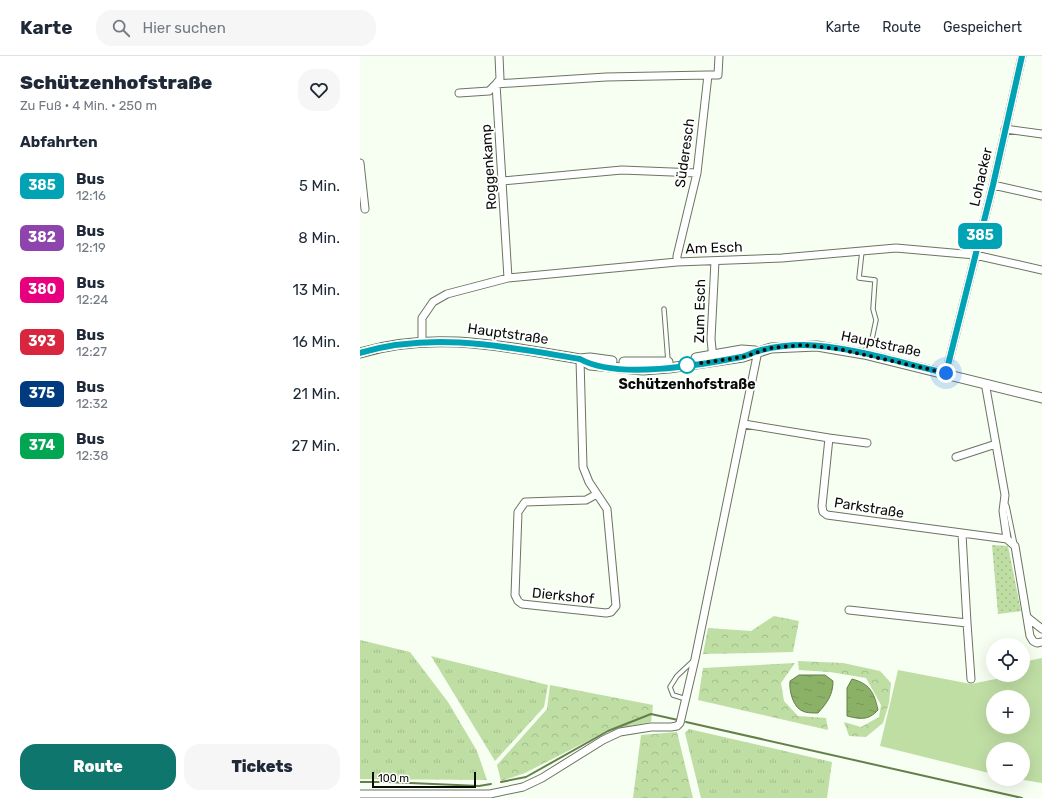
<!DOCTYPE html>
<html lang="de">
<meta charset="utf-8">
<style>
body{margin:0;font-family:Rubik,sans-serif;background:#f6f6f7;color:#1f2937;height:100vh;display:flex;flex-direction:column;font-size:15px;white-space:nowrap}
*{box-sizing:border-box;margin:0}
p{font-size:13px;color:#747a83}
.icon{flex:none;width:22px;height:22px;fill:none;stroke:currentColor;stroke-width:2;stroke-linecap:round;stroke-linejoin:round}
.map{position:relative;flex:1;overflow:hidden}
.panel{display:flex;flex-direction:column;background:#fff;width:360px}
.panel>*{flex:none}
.badge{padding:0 8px;border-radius:6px;font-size:14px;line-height:26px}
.buttons{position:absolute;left:626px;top:582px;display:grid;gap:8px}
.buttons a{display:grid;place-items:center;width:44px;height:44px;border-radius:50%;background:#fff;box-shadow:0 4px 16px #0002;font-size:20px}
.scale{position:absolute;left:12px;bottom:10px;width:104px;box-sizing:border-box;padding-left:4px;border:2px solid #0a0d07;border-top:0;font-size:11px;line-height:14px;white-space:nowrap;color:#0a0d07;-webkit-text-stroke:3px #fff;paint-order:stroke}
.you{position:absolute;width:20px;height:20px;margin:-10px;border:3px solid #fff;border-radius:50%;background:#1a73e8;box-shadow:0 0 0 6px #1a73e833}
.map>.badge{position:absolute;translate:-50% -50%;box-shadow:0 0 0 2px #fff}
h2{padding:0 20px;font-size:15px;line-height:36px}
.round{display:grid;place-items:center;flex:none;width:42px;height:42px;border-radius:16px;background:#f6f6f7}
.overview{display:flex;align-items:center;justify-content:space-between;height:68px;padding:0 20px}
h1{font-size:19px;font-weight:800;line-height:30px}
.button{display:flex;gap:8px;margin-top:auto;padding:8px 20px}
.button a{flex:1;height:46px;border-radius:16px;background:#0f766e;color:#fff;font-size:16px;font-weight:800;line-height:46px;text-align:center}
.button a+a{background:#f6f6f7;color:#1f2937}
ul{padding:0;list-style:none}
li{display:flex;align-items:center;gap:12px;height:52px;padding:0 20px}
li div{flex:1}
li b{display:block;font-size:15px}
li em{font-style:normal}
li .badge{min-width:44px;font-weight:700;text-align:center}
header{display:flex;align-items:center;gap:24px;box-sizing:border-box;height:56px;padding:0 20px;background:#fff;border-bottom:1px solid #e0e1e3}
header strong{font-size:19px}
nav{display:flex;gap:22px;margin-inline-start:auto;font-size:14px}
.search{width:280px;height:36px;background:#f6f6f7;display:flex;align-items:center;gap:10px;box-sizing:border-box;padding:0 14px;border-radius:16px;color:#747a83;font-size:15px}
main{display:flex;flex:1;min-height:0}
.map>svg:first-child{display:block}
.grass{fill:url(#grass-tufts)}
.forest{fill:url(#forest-crowns)}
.park{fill:url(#park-dots)}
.garden{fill:#bfdea4;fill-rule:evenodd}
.water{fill:url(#water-ripples);stroke:#64804a}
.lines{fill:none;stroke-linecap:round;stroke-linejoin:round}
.stream{stroke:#64804a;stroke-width:2}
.service-casing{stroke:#6b7563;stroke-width:5.5}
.minor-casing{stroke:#6b7563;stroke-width:9}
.secondary-casing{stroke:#6b7563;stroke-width:11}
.service{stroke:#fff;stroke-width:3.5}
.minor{stroke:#fff;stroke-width:7}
.secondary{stroke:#fff;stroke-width:9}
.line-casing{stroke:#fff;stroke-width:9}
.line{stroke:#00a3b4;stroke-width:6}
.walk{stroke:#0a0d07;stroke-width:4;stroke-dasharray:0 7.2}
.stop-dot{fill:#fff;stroke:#00a3b4;stroke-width:2}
.labels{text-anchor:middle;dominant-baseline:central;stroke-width:4;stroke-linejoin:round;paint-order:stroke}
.street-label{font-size:14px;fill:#0a0d07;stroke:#fff}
.stop-label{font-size:14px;font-weight:bold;fill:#0a0d07;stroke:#fff}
</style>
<header>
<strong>Karte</strong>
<div class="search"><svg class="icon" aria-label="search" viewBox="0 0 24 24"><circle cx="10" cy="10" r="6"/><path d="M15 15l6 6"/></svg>Hier suchen</div>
<nav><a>Karte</a><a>Route</a><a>Gespeichert</a></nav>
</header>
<main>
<section class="panel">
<div class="overview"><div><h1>Schützenhofstraße</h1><p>Zu Fuß · 4 Min. · 250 m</p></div><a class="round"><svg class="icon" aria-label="heart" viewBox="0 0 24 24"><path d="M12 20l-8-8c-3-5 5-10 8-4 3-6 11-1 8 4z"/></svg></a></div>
<h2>Abfahrten</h2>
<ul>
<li><span class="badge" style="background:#00a3b4;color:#fff">385</span><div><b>Bus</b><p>12:16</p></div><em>5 Min.</em></li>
<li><span class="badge" style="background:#8e44ad;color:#fff">382</span><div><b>Bus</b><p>12:19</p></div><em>8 Min.</em></li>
<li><span class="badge" style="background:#e6007e;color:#fff">380</span><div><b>Bus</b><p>12:24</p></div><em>13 Min.</em></li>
<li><span class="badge" style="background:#d7263d;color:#fff">393</span><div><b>Bus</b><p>12:27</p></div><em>16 Min.</em></li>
<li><span class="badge" style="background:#003b80;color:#fff">375</span><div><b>Bus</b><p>12:32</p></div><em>21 Min.</em></li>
<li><span class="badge" style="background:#00a651;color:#fff">374</span><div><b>Bus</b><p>12:38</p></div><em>27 Min.</em></li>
</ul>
<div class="button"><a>Route</a><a>Tickets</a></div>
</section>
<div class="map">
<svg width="682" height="742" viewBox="0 0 682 742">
<defs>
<pattern id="grass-tufts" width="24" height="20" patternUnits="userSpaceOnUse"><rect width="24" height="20" fill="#bfdea4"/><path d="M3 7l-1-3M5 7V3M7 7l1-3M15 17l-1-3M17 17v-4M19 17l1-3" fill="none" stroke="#a3bd8c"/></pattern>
<pattern id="forest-crowns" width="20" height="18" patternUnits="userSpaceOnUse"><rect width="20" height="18" fill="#bfdea4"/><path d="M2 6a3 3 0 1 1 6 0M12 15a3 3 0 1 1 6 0" fill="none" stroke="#a3bd8c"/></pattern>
<pattern id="park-dots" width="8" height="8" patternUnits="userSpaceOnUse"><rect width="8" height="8" fill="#bfdea4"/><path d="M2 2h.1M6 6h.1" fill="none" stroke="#a3bd8c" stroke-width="1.8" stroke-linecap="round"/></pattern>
<pattern id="water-ripples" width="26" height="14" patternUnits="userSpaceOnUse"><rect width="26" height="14" fill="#8bb166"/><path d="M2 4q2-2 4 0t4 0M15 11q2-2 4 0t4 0" fill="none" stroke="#779757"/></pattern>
</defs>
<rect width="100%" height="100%" fill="#f7fef2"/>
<path class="grass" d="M0,584L50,596L88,646L117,695L127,724L0,723Z
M71,600L188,629L184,651L135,705Z
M329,673L472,706L467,742H341L325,677Z"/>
<path class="forest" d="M414,560L439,565L433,596L343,598L348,572L391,575Z
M438,605L483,607L520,615L531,627L529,647L523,667L506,681L489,680L484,666L501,671L519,661L521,649L506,622L470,616L439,614Z
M435,607L421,627L424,645L438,660L466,662L468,674L338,644L343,612Z
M190,629L293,649L291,666L249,674L165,717L141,725L137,709L187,653Z
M317,676L333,742H273L281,679Z"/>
<path class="park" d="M632,489L648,490L661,555L638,558Z"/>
<path class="garden" d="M682,602V727L658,723H663V693H633V718L520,690L538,614L611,628L641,622L640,619H663V606ZM633,641H663V671H633Z"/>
<path class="water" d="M439,619H465L473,625C473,639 467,647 458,657C454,657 449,657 445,656C433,653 429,635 430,625Z
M492,623C510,628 514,636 518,654C508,665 500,663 487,660V632Z"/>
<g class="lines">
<path class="stream" d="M326,666L662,742
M0,726H28L119,730L131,728
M141,726L166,721L248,675L291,658L318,664"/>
<defs>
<path id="service" d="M502,195L499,222L515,224L513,253L516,264L512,283L508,286L505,297
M304,253L308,305
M645,447L647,450L655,489
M326,643L313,639L310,631L317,620L333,605"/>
<path id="minor" d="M139,0L140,23L136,28L148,222
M99,37L129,35L136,28L246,21L348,19
M645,73L682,78
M0,107L5,153
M143,125L262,114L337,117
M633,129L682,140
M317,206V200L337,117L348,19H358L359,0
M62,286V262L73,246L87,238L148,222L317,206L422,202L536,192L615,199L682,214
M220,303L223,411L229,426L247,453L256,550L251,556L246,557L162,548L158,545L155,539L158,456L165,446L226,444L237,438
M353,303L351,283L355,205
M586,317L633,129L662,0
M628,328L626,332L645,439L643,455L647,483L655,490L670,580L673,585L677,587L682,586
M384,368L469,382L462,450L463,456L467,459L647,483
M469,382L507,387
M596,401L636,388
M489,554L607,567L602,478
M667,561L682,573
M607,567L611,623
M0,738H130L163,731L182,722L243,684L260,676L291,671H311L317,670L320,667L335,603L398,295"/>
<path id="secondary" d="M0,297C73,274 147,291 220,303L230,302L252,305
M336,302L382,294L395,295
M220,303L230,309L283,314L309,312L383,301L411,292L457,290L504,298L682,342
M264,306H308"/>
</defs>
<use href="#service" class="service-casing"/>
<use href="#minor" class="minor-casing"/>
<use href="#secondary" class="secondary-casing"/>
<use href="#service" class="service"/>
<use href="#minor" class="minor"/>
<use href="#secondary" class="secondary"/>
</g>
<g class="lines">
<defs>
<path id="line" d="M0,297C73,275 147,291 220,303C257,324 340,309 381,301C387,300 393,296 398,295C412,291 429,289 443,289C491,290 540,307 586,317L633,129L662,0"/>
</defs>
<use href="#line" class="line-casing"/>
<use href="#line" class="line"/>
<path class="walk" d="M327,309L383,301L411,292L443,289L478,293L586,317"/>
</g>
<circle class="stop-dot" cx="327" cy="309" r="8"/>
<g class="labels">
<g class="street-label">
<text transform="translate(325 97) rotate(-82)">Süderesch</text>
<text transform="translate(129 111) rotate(-94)">Roggenkamp</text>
<text transform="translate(621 121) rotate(-77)">Lohacker</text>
<text transform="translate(354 192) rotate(-2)">Am Esch</text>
<text transform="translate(340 255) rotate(-89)">Zum Esch</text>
<text transform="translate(148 278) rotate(8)">Hauptstraße</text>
<text transform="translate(521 288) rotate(12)">Hauptstraße</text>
<text transform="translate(509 452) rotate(9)">Parkstraße</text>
<text transform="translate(203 540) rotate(6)">Dierkshof</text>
</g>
<g class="stop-label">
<text x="327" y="328">Schützenhofstraße</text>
</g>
</g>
</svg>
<div class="buttons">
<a><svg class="icon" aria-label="locate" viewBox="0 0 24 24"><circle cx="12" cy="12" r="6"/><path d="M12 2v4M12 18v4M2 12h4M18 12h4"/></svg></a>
<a>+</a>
<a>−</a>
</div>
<div class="scale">100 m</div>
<div class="you" style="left:586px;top:317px"></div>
<b class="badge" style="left:620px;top:180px;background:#00a3b4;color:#fff">385</b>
</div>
</main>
